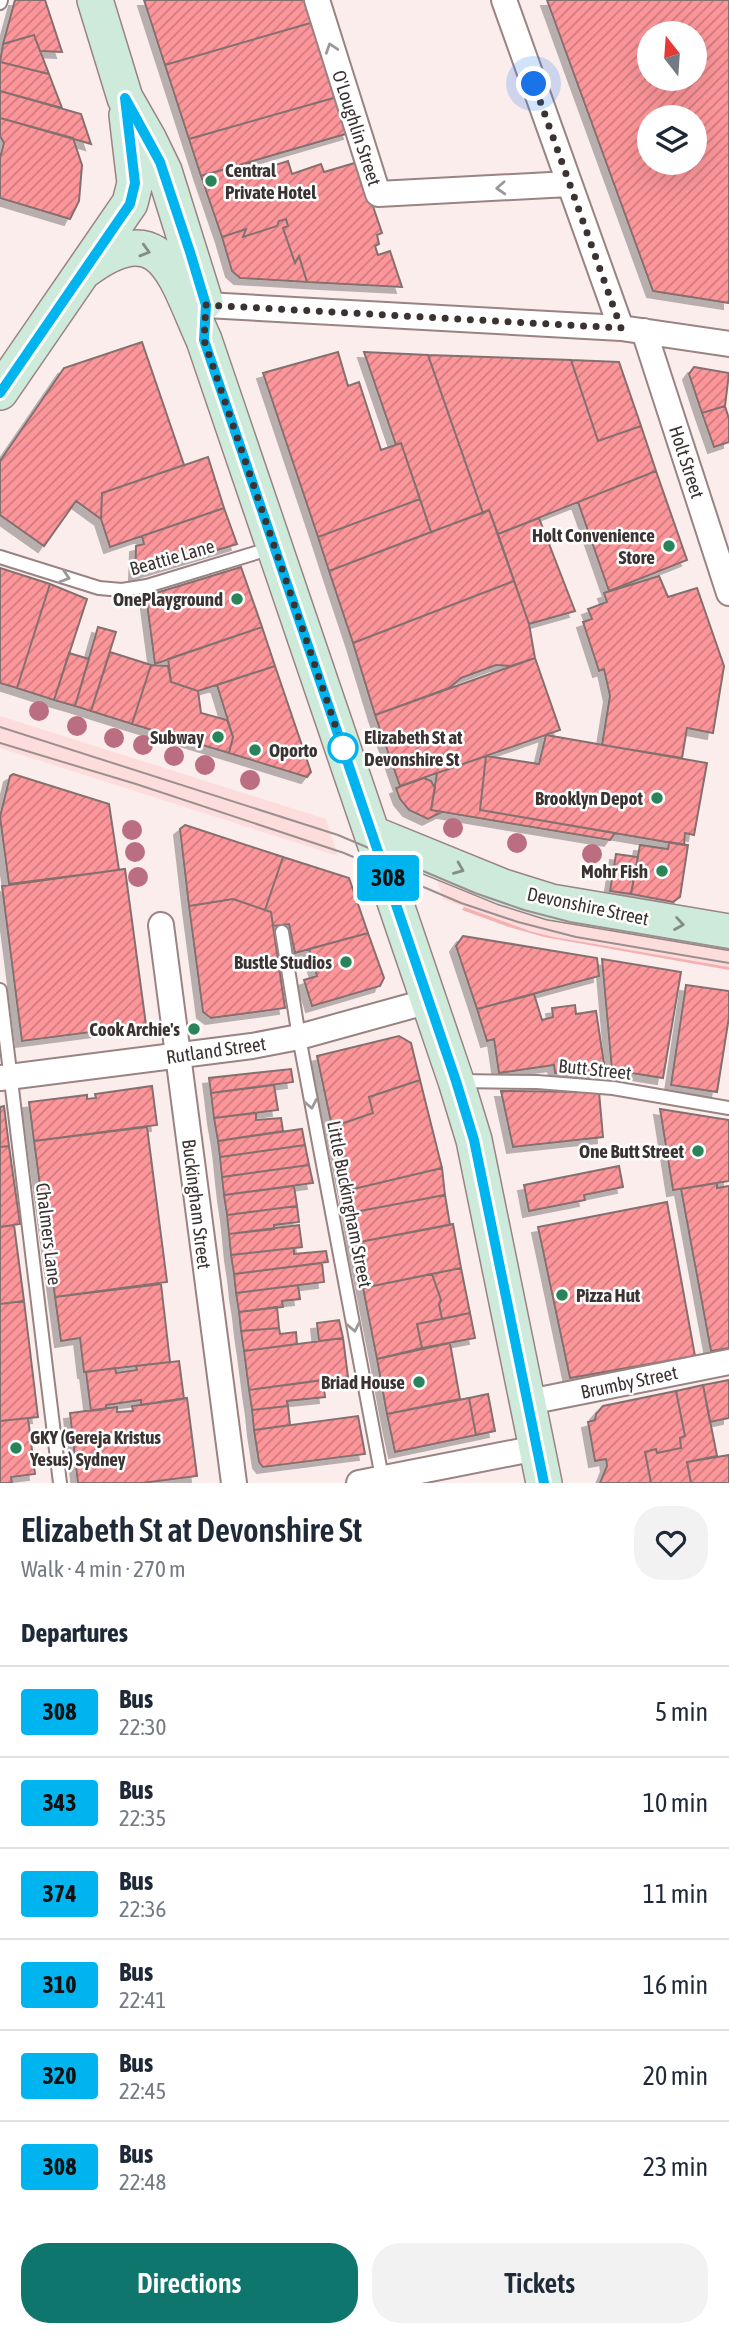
<!DOCTYPE html>
<meta charset="utf-8">
<style>
body{margin:0;font-family:"Asap Condensed",sans-serif;background:#f2f2f3;color:#1f2937;height:100vh;display:flex;flex-direction:column;font-size:26px;white-space:nowrap}
*{box-sizing:border-box;margin:0}
p{font-size:23px;color:#747a83}
.icon{flex:none;width:38px;height:38px;fill:none;stroke:currentColor;stroke-width:2;stroke-linecap:round;stroke-linejoin:round}
.map{position:relative;height:1483px;overflow:hidden}
.panel{display:flex;flex-direction:column;background:#fff;flex:1}
.panel>*{flex:none}
.badge{padding:0 14px;border-radius:5px;font-size:24px;line-height:46px}
.needle{width:46px;rotate:343deg}
.fabs{position:absolute;left:637px;top:21px;display:grid;gap:14px}
.fabs a{display:grid;place-items:center;width:70px;height:70px;border-radius:50%;background:#fff;box-shadow:0 7px 28px #0002;font-size:35px}
.you{position:absolute;width:35px;height:35px;margin:-18px;border:5px solid #fff;border-radius:50%;background:#1a73e8;box-shadow:0 0 0 10px #1a73e833}
.map>.badge{position:absolute;translate:-50% -50%;box-shadow:0 0 0 4px #fff}
h2{padding:0 21px;font-size:26px;line-height:63px}
.round{display:grid;place-items:center;flex:none;width:74px;height:74px;border-radius:28px;background:#f2f2f3}
.overview{display:flex;align-items:center;justify-content:space-between;height:119px;padding:0 21px}
h1{font-size:33px;font-weight:600;line-height:52px}
.primary-button{display:flex;gap:14px;margin-top:auto;padding:14px 21px}
.primary-button a{flex:1;height:80px;border-radius:28px;background:#0f766e;color:#fff;font-size:28px;font-weight:600;line-height:80px;text-align:center}
.primary-button a+a{background:#f2f2f3;color:#1f2937}
ul{padding:0;list-style:none}
li{display:flex;align-items:center;gap:21px;height:91px;padding:0 21px;border-top:2px solid #e0e1e3}
li div{flex:1}
li b{display:block;font-size:26px}
li em{font-style:normal}
li .badge{min-width:77px;font-weight:700;text-align:center}
.map>svg:first-child{display:block}
.built{fill:#fddcdc}
.garden{fill:#f5b1b2}
.building{fill:url(#building-hatch);stroke:#856f6f;stroke-width:2;fill-rule:evenodd;filter:url(#shadow)}
.lines{fill:none;stroke-linecap:round;stroke-linejoin:round}
.lane-casing{stroke:#998383;stroke-width:16}
.street-casing{stroke:#998383;stroke-width:28}
.secondary-casing{stroke:#998383;stroke-width:38}
.lane{stroke:#fff;stroke-width:12}
.street{stroke:#fff;stroke-width:24}
.secondary{stroke:#cdeadb;stroke-width:35}
.tram{stroke:#9b8f8f;stroke-width:2}
.tree{fill:#bb6e7f}
.oneway{stroke:#9d9898}
.oneway2{stroke:#848e86}
.line-casing{stroke:#fff;stroke-width:16}
.line{stroke:#00b5ef;stroke-width:10}
.walk{stroke:#3b3232;stroke-width:7;stroke-dasharray:0 12.6}
.poi-dot{fill:#2a845a;stroke:#fff;stroke-width:2.5}
.stop-dot{fill:#fff;stroke:#00b5ef;stroke-width:3.5}
.labels{text-anchor:middle;dominant-baseline:central;stroke-width:5;stroke-linejoin:round;paint-order:stroke}
.street-label{font-size:19px;fill:#3b3232;stroke:#fff}
.poi-label{font-size:19px;font-weight:bold;fill:#3b3232;stroke:#fff;text-anchor:end}
.stop-label{font-size:19px;font-weight:bold;fill:#3b3232;stroke:#fff;text-anchor:start}
</style>
<div class="map">
<svg width="729" height="1483" viewBox="0 0 729 1483">
<defs>
<pattern id="building-hatch" width="6" height="6" patternUnits="userSpaceOnUse" patternTransform="scale(1.75)"><rect width="6" height="6" fill="#fd969a"/><path d="M-1 1l2-2M0 6l6-6M5 7l2-2" fill="none" stroke="#ce7b7e"/></pattern>
<filter id="shadow"><feDropShadow dx="-6" dy="6" stdDeviation="0" flood-color="#0004"/></filter>
</defs>
<rect width="100%" height="100%" fill="#fceded"/>
<path class="built" d="M0,716L326,819L338,856L0,748Z
M432,864L729,938V967L554,937L502,922L443,899Z"/>
<path class="garden" d="M464,907L530,931L554,937L729,967V970L544,937L509,927L462,910Z"/>
<path class="building" d="M15,0H45L62,52L40,51L34,35L3,44Z
M144,0H307L314,22L165,65Z
M547,0H729V303L653,291ZM649,33H695V79H649ZM649,117H695V163H649Z
M314,22L337,97L189,139L165,65Z
M34,35L49,74L0,62L3,44Z
M0,62L49,74L62,108L0,91Z
M0,91L81,114L91,144L0,118Z
M337,97L349,133L201,176L189,139Z
M0,118L73,138L82,165L79,201L70,219L0,198V158L4,143L0,136Z
M288,161L292,174L321,164L324,172L358,162L382,233L377,235L379,244L375,246L378,255L390,251L402,287L307,282L299,256L295,263L283,228L288,226L286,219L279,221L277,226L243,237L246,229L222,237L201,176L250,162L253,172Z
M286,219L288,226L283,228L295,263L299,256L307,282L240,278L232,271L222,237L246,229L243,237L277,226L279,221Z
M142,342L184,465L102,493L101,519L76,501L44,546L0,515V461L64,368Z
M338,352L348,386L359,382L381,450L401,443L420,499L318,537L263,373Z
M364,352L428,355L483,513L431,532L401,443L396,445Z
M428,355L571,360L598,441L641,426L656,471L498,534L489,510L483,513Z
M571,360L619,362L641,426L598,441Z
M694,367L729,373L725,406L702,413L689,374Z
M725,406L729,419V442L714,447L702,413Z
M208,457L224,508L110,547L101,519L102,493Z
M656,471L687,560L609,591L578,502Z
M420,499L431,532L329,571L318,537Z
M224,508L237,544L135,575L136,546L144,544L142,536Z
M489,510L514,581L353,643L329,571Z
M539,518L575,611L529,624L498,534Z
M241,567L262,627L155,664L146,596Z
M0,568L50,584L17,688L0,683Z
M659,576L668,597L697,588L724,666L713,733L687,728L682,758L602,745L610,696L604,669L599,671L583,622L592,619L588,609L607,602L604,593Z
M514,581L529,624L535,658L511,666L496,665L461,678L449,688L375,715L353,643Z
M50,584L87,599L54,700L17,688Z
M98,627L116,632L91,711L75,706Z
M262,627L275,666L198,691L171,682L168,659Z
M110,652L151,665L132,724L91,711Z
M69,653L89,659L75,706L54,700Z
M535,658L560,730L400,786L375,715Z
M151,665L168,666L171,682L198,691L201,713L227,720L233,737L229,753L132,724Z
M275,666L311,772L307,777L229,753L233,737L217,685Z
M546,735L707,763L694,835L685,833L684,845L480,810L486,756L539,764Z
M486,756L480,810L615,833L610,840L431,810L437,773Z
M13,774L109,804L119,870L9,884L0,817L10,776Z
M424,778L431,781L435,788L431,810L442,812L428,819L409,810L400,799L396,788Z
M185,825L283,857L265,910L233,899L189,906L180,829Z
M669,842L688,845L680,897L673,902L631,894L640,845L668,849Z
M616,854L638,857L631,894L610,891Z
M283,857L349,878L368,933L295,953L289,924L273,926L271,912L265,910Z
M125,869L146,1025L22,1041L2,886Z
M233,899L271,912L285,1008L211,1018L203,1012L189,906Z
M368,933L384,978L380,986L312,1006L304,980L317,976L309,949Z
M463,936L597,958L599,976L477,1009L456,946Z
M602,959L681,972L663,1078L612,1070Z
M686,985L729,991V1017L717,1092L671,1085Z
M534,994L542,1020L553,1017L552,1008L575,1005L576,1014L596,1011L605,1070L578,1075L577,1070L555,1073L554,1065L499,1073L494,1039L487,1041L477,1009Z
M399,1036L411,1043L420,1080L369,1097L373,1113L332,1127L317,1056Z
M291,1069L293,1082L211,1093L209,1078Z
M420,1080L442,1168L345,1191L332,1127L373,1113L369,1097Z
M274,1085L278,1110L214,1118L211,1093Z
M152,1086L157,1125L34,1141L29,1102L87,1095V1099L96,1098L95,1094Z
M501,1091L599,1092L603,1137L513,1147Z
M4,1106L9,1146L0,1147V1107Z
M660,1109L729,1120V1181L673,1190Z
M256,1113V1120L281,1118L283,1131L218,1141L214,1118Z
M147,1127L167,1282L55,1297L34,1141Z
M302,1129L305,1145L220,1157L218,1141Z
M305,1145L309,1165L222,1177L220,1157Z
M9,1146L20,1224L0,1227V1147Z
M309,1165L313,1183L224,1195L222,1177Z
M619,1166L623,1187L584,1195L585,1200L529,1211L524,1185Z
M442,1168L445,1195L349,1213L345,1191Z
M717,1183V1188L729,1186V1348L711,1351L681,1189Z
M294,1186L297,1206L227,1215L224,1195Z
M445,1195L450,1225L354,1243L349,1213Z
M667,1202L695,1356L570,1378L538,1227Z
M297,1206L299,1222L274,1225V1229L229,1234L227,1215Z
M453,1224L461,1268L363,1288L354,1243Z
M14,1225L24,1301L0,1304V1227Z
M299,1225L302,1247L231,1255L229,1234Z
M294,1248V1254L326,1251L328,1262L234,1274L231,1255Z
M322,1263L324,1282L236,1293L234,1274Z
M461,1268L470,1313L442,1319L439,1304L441,1300L432,1274Z
M432,1274L441,1300L439,1304L442,1319L417,1324L422,1348L377,1359L363,1288Z
M161,1284L170,1362L84,1372L80,1338L61,1341L55,1297Z
M298,1285L300,1299L282,1301L283,1307L239,1312L236,1293Z
M24,1301L38,1417L0,1421V1304Z
M277,1307L279,1328L241,1331L239,1312Z
M470,1313L475,1338L422,1348L417,1324Z
M339,1320L343,1338L319,1341L317,1323Z
M279,1328L280,1334L296,1332L297,1344L244,1351L241,1331Z
M343,1338L348,1377L249,1390L244,1351Z
M450,1343L460,1399L387,1414L377,1359Z
M179,1361L184,1399L141,1405V1400L106,1405V1409L91,1411L86,1372L115,1368L116,1373L137,1370L136,1366Z
M323,1380L325,1397L287,1401L288,1406L252,1410L249,1390Z
M729,1380V1418L710,1422L703,1385Z
M703,1385L717,1456L687,1462L691,1483H651L645,1452L656,1449L657,1453L681,1448L680,1438L685,1436L676,1391Z
M676,1391L685,1436L680,1438L681,1448L657,1453L656,1449L645,1452L651,1483H600L607,1466L606,1459L595,1461L588,1422L595,1420L596,1414L603,1406Z
M488,1394L495,1431L476,1435L469,1398Z
M187,1398L197,1476L142,1483H78L70,1413L117,1407V1412L133,1411L132,1406Z
M469,1398L476,1435L395,1452L387,1414Z
M288,1406L290,1425L254,1430L252,1410Z
M358,1416L365,1454L263,1467L259,1462L254,1430Z
M28,1418L35,1474L11,1477L12,1483H0V1421Z
M729,1455V1483H691L687,1462Z"/>
<g class="lines">
<defs>
<path id="lane" d="M0,3L1,0
M0,557L99,588L122,590L147,586L272,548
M282,932L299,1037L383,1483
M0,990L60,1483
M458,1081L537,1082L613,1088L729,1108"/>
<path id="street" d="M317,0L378,194L569,184
M504,0L621,328
M206,305L621,328L729,344
M644,331L729,593
M161,925L234,1483
M0,1078L252,1046L299,1037L429,1001
M529,1402L729,1362
M359,1483L537,1448"/>
<path id="secondary" d="M95,0L125,98L149,140L164,171L205,302
M84,271C163,212 175,277 204,340L456,1081L474,1140L544,1483
M0,392L130,203L135,183L127,115
M373,834L503,887L551,902L729,932"/>
</defs>
<use href="#lane" class="lane-casing"/>
<use href="#street" class="street-casing"/>
<use href="#secondary" class="secondary-casing"/>
<use href="#lane" class="lane"/>
<use href="#street" class="street"/>
<use href="#secondary" class="secondary"/>
<path class="tram" d="M0,727L338,835L475,893L524,910L570,922L729,949
M0,743L136,784L344,853L461,903L518,922L576,937L729,963"/>
</g>
<g class="tree">
<circle cx="39" cy="711" r="10"/>
<circle cx="77" cy="726" r="10"/>
<circle cx="114" cy="738" r="10"/>
<circle cx="143" cy="745" r="10"/>
<circle cx="174" cy="756" r="10"/>
<circle cx="205" cy="765" r="10"/>
<circle cx="250" cy="780" r="10"/>
<circle cx="453" cy="828" r="10"/>
<circle cx="132" cy="830" r="10"/>
<circle cx="517" cy="843" r="10"/>
<circle cx="135" cy="852" r="10"/>
<circle cx="592" cy="854" r="10"/>
<circle cx="138" cy="877" r="10"/>
</g>
<defs><path id="oneway-chevron" d="M-2-3.5L2.5 0L-2 3.5" fill="none" stroke-width="1.6" stroke-linecap="round" stroke-linejoin="round" transform="scale(1.75)"/></defs>
<g class="oneway">
<use href="#oneway-chevron" transform="translate(331 48) rotate(-108)"/>
<use href="#oneway-chevron" transform="translate(501 188) rotate(177)"/>
<use href="#oneway-chevron" transform="translate(65 577) rotate(18)"/>
<use href="#oneway-chevron" transform="translate(311 1104) rotate(79)"/>
<use href="#oneway-chevron" transform="translate(354 1327) rotate(79)"/>
</g>
<g class="oneway2">
<use href="#oneway-chevron" transform="translate(145 251) rotate(16)"/>
<use href="#oneway-chevron" transform="translate(459 869) rotate(22)"/>
<use href="#oneway-chevron" transform="translate(679 924) rotate(9)"/>
</g>
<g class="lines">
<defs>
<path id="line" d="M0,393L130,204L135,183L125,98L160,162L190,252L206,305L204,340L456,1081L474,1140L544,1483"/>
</defs>
<use href="#line" class="line-casing"/>
<use href="#line" class="line"/>
<path class="walk" d="M343,748L204,340L206,305L621,328L534,84"/>
</g>
<g class="poi-dot">
<circle cx="211" cy="181" r="7"/>
<circle cx="669" cy="546" r="7"/>
<circle cx="237" cy="599" r="7"/>
<circle cx="218" cy="737" r="7"/>
<circle cx="255" cy="750" r="7"/>
<circle cx="657" cy="798" r="7"/>
<circle cx="662" cy="871" r="7"/>
<circle cx="346" cy="962" r="7"/>
<circle cx="194" cy="1029" r="7"/>
<circle cx="698" cy="1151" r="7"/>
<circle cx="562" cy="1295" r="7"/>
<circle cx="419" cy="1382" r="7"/>
<circle cx="16" cy="1448" r="7"/>
</g>
<circle class="stop-dot" cx="343" cy="748" r="14"/>
<g class="labels">
<g class="street-label">
<text transform="translate(357 128) rotate(72)">O'Loughlin Street</text>
<text transform="translate(687 462) rotate(72)">Holt Street</text>
<text transform="translate(172 557) rotate(-16)">Beattie Lane</text>
<text transform="translate(588 906) rotate(12)">Devonshire Street</text>
<text transform="translate(216 1050) rotate(-8)">Rutland Street</text>
<text transform="translate(595 1069) rotate(6)">Butt Street</text>
<text transform="translate(197 1204) rotate(83)">Buckingham Street</text>
<text transform="translate(350 1204) rotate(79)">Little Buckingham Street</text>
<text transform="translate(49 1234) rotate(83)">Chalmers Lane</text>
<text transform="translate(629 1382) rotate(-12)">Brumby Street</text>
</g>
<g class="poi-label">
<text x="225" y="170" text-anchor="start">Central<tspan x="225" dy="22">Private Hotel</tspan></text>
<text x="655" y="535">Holt Convenience<tspan x="655" dy="22">Store</tspan></text>
<text x="223" y="599">OnePlayground</text>
<text x="204" y="737">Subway</text>
<text x="269" y="750" text-anchor="start">Oporto</text>
<text x="643" y="798">Brooklyn Depot</text>
<text x="648" y="871">Mohr Fish</text>
<text x="332" y="962">Bustle Studios</text>
<text x="180" y="1029">Cook Archie's</text>
<text x="684" y="1151">One Butt Street</text>
<text x="576" y="1295" text-anchor="start">Pizza Hut</text>
<text x="405" y="1382">Briad House</text>
<text x="30" y="1437" text-anchor="start">GKY (Gereja Kristus<tspan x="30" dy="22">Yesus) Sydney</tspan></text>
</g>
<g class="stop-label">
<text x="364" y="737">Elizabeth St at<tspan x="364" dy="22">Devonshire St</tspan></text>
</g>
</g>
</svg>
<div class="fabs">
<a><svg class="needle" viewBox="-14 -14 28 28"><path d="M0-13l5 13h-10z" fill="#e53935"/><path d="M0 13l5-13h-10z" fill="#747a83"/></svg></a>
<a><svg class="icon" aria-label="layers" viewBox="0 0 24 24"><path d="M12 4l9 5-9 5-9-5zM3 14l9 5 9-5"/></svg></a>
</div>
<div class="you" style="left:534px;top:84px"></div>
<b class="badge" style="left:388px;top:878px;background:#00b5ef;color:#111">308</b>
</div>
<section class="panel">
<div class="overview"><div><h1>Elizabeth St at Devonshire St</h1><p>Walk · 4 min · 270 m</p></div><a class="round"><svg class="icon" aria-label="heart" viewBox="0 0 24 24"><path d="M12 20l-8-8c-3-5 5-10 8-4 3-6 11-1 8 4z"/></svg></a></div>
<h2>Departures</h2>
<ul>
<li><span class="badge" style="background:#00b5ef;color:#111">308</span><div><b>Bus</b><p>22:30</p></div><em>5 min</em></li>
<li><span class="badge" style="background:#00b5ef;color:#111">343</span><div><b>Bus</b><p>22:35</p></div><em>10 min</em></li>
<li><span class="badge" style="background:#00b5ef;color:#111">374</span><div><b>Bus</b><p>22:36</p></div><em>11 min</em></li>
<li><span class="badge" style="background:#00b5ef;color:#111">310</span><div><b>Bus</b><p>22:41</p></div><em>16 min</em></li>
<li><span class="badge" style="background:#00b5ef;color:#111">320</span><div><b>Bus</b><p>22:45</p></div><em>20 min</em></li>
<li><span class="badge" style="background:#00b5ef;color:#111">308</span><div><b>Bus</b><p>22:48</p></div><em>23 min</em></li>
</ul>
<div class="primary-button"><a>Directions</a><a>Tickets</a></div>
</section>
